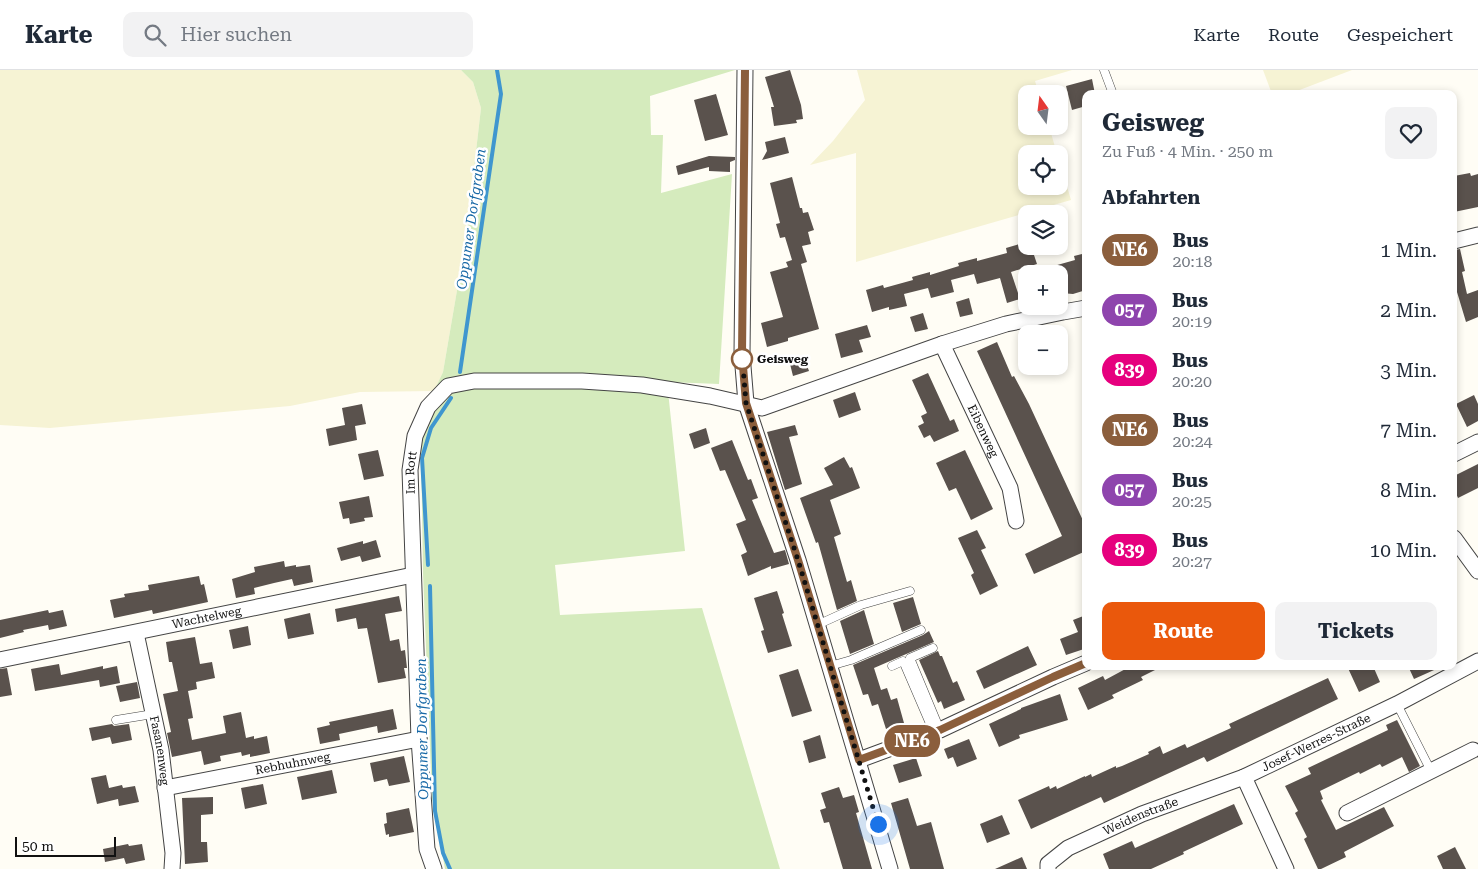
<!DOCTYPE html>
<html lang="de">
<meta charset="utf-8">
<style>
body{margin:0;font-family:"Roboto Serif",serif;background:#f2f2f3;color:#1f2937;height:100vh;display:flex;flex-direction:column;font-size:19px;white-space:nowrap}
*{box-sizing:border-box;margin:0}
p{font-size:16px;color:#747a83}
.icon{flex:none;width:28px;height:28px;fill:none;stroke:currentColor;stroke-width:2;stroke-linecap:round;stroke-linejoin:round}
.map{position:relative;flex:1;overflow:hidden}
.drawer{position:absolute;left:1082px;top:20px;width:375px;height:580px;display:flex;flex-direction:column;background:#fff;border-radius:10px;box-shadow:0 2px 8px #0003}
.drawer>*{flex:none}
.badge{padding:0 10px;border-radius:16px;font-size:18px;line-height:32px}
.needle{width:32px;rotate:346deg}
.buttons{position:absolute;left:1018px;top:15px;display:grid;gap:10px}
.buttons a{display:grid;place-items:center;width:50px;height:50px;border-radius:10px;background:#fff;box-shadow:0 2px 8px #0003;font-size:25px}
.scale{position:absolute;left:15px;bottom:12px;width:101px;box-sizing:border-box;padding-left:5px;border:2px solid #111;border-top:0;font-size:14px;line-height:18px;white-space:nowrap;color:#111;-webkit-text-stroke:4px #fff;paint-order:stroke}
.you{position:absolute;width:25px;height:25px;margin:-12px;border:4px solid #fff;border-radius:50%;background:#1a73e8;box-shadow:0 0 0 8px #1a73e833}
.map>.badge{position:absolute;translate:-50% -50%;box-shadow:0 0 0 2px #fff}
h2{padding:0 20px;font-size:19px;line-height:45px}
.round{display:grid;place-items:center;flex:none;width:52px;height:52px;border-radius:10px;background:#f2f2f3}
.head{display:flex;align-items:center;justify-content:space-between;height:85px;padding:0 20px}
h1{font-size:24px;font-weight:700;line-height:38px}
.action{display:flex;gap:10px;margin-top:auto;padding:10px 20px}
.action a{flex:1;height:58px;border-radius:10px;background:#ea580c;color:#fff;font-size:20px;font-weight:700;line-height:58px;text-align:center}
.action a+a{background:#f2f2f3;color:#1f2937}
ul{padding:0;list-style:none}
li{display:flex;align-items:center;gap:15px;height:60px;padding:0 20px}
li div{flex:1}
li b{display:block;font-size:19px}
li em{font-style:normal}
li .badge{min-width:55px;font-weight:700;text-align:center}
header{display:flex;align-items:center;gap:30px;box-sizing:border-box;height:70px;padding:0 25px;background:#fff;border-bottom:1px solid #e0e1e3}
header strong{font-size:24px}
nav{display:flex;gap:28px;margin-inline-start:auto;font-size:18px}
.search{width:350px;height:45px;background:#f2f2f3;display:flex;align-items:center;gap:12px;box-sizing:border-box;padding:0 18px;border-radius:10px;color:#747a83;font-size:19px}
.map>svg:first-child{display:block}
.farmland{fill:#f6f3d4}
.green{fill:#d5ebbd}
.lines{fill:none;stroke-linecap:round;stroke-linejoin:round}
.stream{stroke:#3f96cf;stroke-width:4}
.building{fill:#5a524d}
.service-casing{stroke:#444;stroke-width:9}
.minor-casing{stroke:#444;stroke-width:17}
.service{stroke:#fff;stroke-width:8}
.minor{stroke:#fff;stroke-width:15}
.line-casing{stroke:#fff;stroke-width:11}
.line{stroke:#8b5e3c;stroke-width:8}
.walk{stroke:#111;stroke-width:5;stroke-dasharray:0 9}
.stop-dot{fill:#fff;stroke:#8b5e3c;stroke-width:2.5}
.labels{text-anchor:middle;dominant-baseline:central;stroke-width:5;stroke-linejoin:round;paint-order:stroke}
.stop-label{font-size:12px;font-weight:bold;fill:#111;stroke:#fff;text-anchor:start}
.street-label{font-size:12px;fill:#111;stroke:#fff}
.water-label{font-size:14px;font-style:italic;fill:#1768a6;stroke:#fff}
</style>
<header>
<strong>Karte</strong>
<div class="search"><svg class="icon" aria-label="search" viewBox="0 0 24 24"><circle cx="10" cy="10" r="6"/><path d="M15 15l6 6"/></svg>Hier suchen</div>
<nav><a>Karte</a><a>Route</a><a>Gespeichert</a></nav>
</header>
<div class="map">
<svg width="1478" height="799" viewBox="0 0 1478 799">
<rect width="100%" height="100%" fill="#fffdf5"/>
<path class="farmland" d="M0,0H461L473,12L481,38L466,168L443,302L434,321L360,322L290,336L50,358L0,355Z
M857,0H1072L1035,11L1039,24H1026V56H1049L1057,84H1026V116H1059V89L1071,130L856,192V83L810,95L833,71L865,30Z
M1263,0H1352L1289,24H1272Z"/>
<path class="green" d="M461,0H735L650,26L651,65H663L661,123L732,104L719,314L667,312L685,481L555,495L560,545L702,538L780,799H445L432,728L423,503L421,375L434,321L443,302L466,168L481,38L473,12Z"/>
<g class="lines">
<path class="stream" d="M460,302L501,24L497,0
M428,495L422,388L431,358L451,328
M430,516L435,741L443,783L450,799"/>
</g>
<path class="building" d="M790,0L801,35L803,49L796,50L797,53L774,56L771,37H774L765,7Z
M1092,9L1095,24H1086V36L1072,40L1066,16Z
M716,24L728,65L705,71L694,30Z
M785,67L789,83L762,90L767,81L765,72Z
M709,86L735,87V90L730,92V102L709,101V97L678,105L676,96Z
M1470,103L1471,106L1478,104V137L1454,142V106Z
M792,107L800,138H802L803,143L808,142L814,160L808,162L811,174L802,176L807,192L801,194L819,259L788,268V271L767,277L761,253L783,247L770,202L788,197L786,192L792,190L785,167L780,168L776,154L780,153L770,113Z
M1026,172V176H1031L1037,194L1011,202L1020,229L1007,233L1000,208L977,214L974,204L951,210L954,222L931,228L928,218L904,224L907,236L889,240V237L872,242L866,220L883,215L884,218L913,210L912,207L930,202V205L959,196L958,193L977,188V191L1007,183L1006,178Z
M1460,179L1465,201L1462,202L1467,224L1478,220V247L1466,252L1454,212V180Z
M1086,183V220L1073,224L1061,223L1059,216V204H1037L1036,201L1075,190L1074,186Z
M969,228L973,244L960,247L956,232Z
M923,243L928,259L915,262L910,247Z
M867,255L871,267L859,270L863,282L841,288L835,264Z
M997,272L1012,307L1014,306L1029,334L1086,457V481L1034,504L1025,484L1062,466L977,281Z
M805,290L809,301L793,306L790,294Z
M928,303L950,351L954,349L959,361L934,372L930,365L924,368L918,356L924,353L921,346L927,343L912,310Z
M855,322L861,340L839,348L833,330Z
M1474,325L1478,334V351L1467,357L1456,334Z
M362,334L366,354L355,356L357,370L329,376L326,359L345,355L342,338Z
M795,355L798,365L789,367L802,414L785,420L767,362Z
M706,358L710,373L694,379L689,364Z
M732,370L748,410L751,409L758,428L752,430L774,483L785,480L789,494L771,499V496L748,506L741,485L747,482L736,454L746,450L725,400L720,401L711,378Z
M378,380L384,406L364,410L358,384Z
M965,380L993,439L971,450L956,418L949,421L936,393Z
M844,387L850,398L852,397L860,418L830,430L841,464L834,467L847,512L851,510L857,531L837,540L818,472L816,473L800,428L833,415L824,398Z
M1478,394V418L1458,428L1454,419V406Z
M369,426L373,447L364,448L365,451L350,454L349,448L343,449L339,432Z
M977,460L986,478L981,480L998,516L980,525L971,505L974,503L958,468Z
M376,470L381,487L362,492L360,486L341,491L337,478L363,471V474Z
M284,491L285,497L296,495V497L310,495L313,512L294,516L292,509L274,513L254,518L255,524L236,528L232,509L255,502L254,497Z
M199,506L201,515L204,514L208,532L153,544L152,540L114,548L110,530L125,527L124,524L149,520L148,515Z
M777,521L784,543L782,544L792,576L768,583L761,561L764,560L754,528Z
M399,526L402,541L385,544L390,571L399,569L401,581L405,580L407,598H404L406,608L378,613L367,558L358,559L356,548L337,552L335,539Z
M913,527L921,554L902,562L893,533Z
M48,540L49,543L63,540L67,556L49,560L48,555L23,560L24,562L0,568V550Z
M864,540L874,574L850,584L840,551Z
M310,543L314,564L288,569L284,549Z
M1086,545V581L1084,579L1066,585L1060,569L1078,562L1073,550Z
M248,556L251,575L233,579L229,560Z
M929,561L934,572L874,598L881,620L887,618L891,630L897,628L904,653L886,659L878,634L872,636L868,624L863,625L853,595L923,565Z
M195,567L200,594L212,592L215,608L196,612L197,619L188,621L192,642L193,648L188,649L192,670L226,663L223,646L241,642L246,668L254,666V669L267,666L270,683L250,687V684L242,686L241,682L220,686L221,691L204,695L201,681L172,687L167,663L171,662L163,624L178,621L172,592H169L166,572Z
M1028,576L1037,595L984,619L976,601Z
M938,581L940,586H942L953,613L957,611L965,630L944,639L941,631L938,633L919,590Z
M59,594L61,605L103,596V599L117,596L120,613L100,617L99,610L35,621L31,599Z
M1131,596H1163L1141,607L1143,610L1112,625L1114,628L1088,640L1078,618L1103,606L1105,610Z
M1347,596H1373L1380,612L1359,622Z
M1408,596H1443L1414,609Z
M7,598L12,625L0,627V599Z
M798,599L812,641L792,647L779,605Z
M1328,608L1338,629L1207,692L1204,687L1104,733L1101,727L1031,759L1018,730L1049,716L1050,719L1056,716L1057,719L1085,706V707L1091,704L1092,707L1116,696V698L1122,696L1149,684L1148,682L1160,676L1163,684L1185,674L1187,678L1231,658L1229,654Z
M137,612L140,628L120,632L116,616Z
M1060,624L1068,650L1019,665L1020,668L999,677L989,654L1021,639V638Z
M393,639L397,659L378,663L377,656L339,664L340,670L320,674L317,658L330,655L329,652Z
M1397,650L1420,696L1409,702L1402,687L1382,697L1380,694L1360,704L1359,702L1320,721L1323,729L1321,730L1336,760L1384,737L1394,756L1344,782L1346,787L1321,799H1318L1304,769L1307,767L1295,743L1298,741L1285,716L1311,704L1308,698L1388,660L1386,655Z
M112,654L114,656L129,654L132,670L112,674L110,667L92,671L89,658Z
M820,665L826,688L809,693L803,671Z
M969,669L977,689L957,697L953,687L948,689L944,679Z
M404,686L410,712L389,716L387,709L374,712L370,693Z
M916,688L922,706L899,713L893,695Z
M332,700L337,723L302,730L297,707Z
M106,705L109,718L122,715L123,718L135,716L139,732L119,736L118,729L97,734L91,708Z
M263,714L267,734L245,739L241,718Z
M839,717L843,728L854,725L859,742L856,743L872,799H843L829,752L824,753L820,740L826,738L821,723Z
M213,727V744L201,745V772H207L208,792L185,794L182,728Z
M908,728L917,756L931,752L944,799H910L891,733Z
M1234,734L1243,754L1183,782L1184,784L1151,799H1109L1103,784L1132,771L1135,778Z
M409,738L414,762L389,767V764L386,765L384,754L387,753L386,743Z
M1002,745L1010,764L987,773L980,754Z
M128,774L129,776L142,774L145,790L126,794L124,788L105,792L103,779Z
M1455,777L1466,799H1443L1437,786Z
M1022,787L1027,799H995Z"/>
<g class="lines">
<defs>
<path id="service" d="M1104,0L1113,24
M817,555L861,535L910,521
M933,578L910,588L940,660
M830,596L851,590L921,560
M892,596L903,591L934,663
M1397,634L1431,701
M116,650L153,644"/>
<g id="minor">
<path d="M745,0L742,284L746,333L798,490L890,799"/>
<path d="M1454,171L1478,165"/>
<path id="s1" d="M942,274L1010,418L1016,451"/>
<path d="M1454,384L1478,372"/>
<path d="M1454,468L1478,501"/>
<path id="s2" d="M136,563L161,680L173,783L172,799"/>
<path id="s3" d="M0,590L413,505"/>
<path d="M859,690L940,660L1053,607L1086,593"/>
<path id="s4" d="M165,718L419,669"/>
<path d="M1347,743L1473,680"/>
<path id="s5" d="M434,799L427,779L419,669L410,400L415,366L428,337L448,316L474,311H582L642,315L710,326L762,338L942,274L1006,254L1063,242L1086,238"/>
<path id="s6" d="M1048,799V794L1068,778L1142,744L1244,707"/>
<path id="s7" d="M1286,799L1244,707L1397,634L1478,591"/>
</g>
</defs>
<use href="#service" class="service-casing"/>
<use href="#minor" class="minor-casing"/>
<use href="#service" class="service"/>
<use href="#minor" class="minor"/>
</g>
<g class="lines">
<defs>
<path id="line" d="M745,0L742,284L746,333L798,490L859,690L940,660L1053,607L1086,593"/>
</defs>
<use href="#line" class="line-casing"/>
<use href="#line" class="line"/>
<path class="walk" d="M742,289V284L746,333L798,490L878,754"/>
</g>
<circle class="stop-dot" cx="742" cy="289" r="10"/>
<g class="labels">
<g class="stop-label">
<text x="757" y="289">Geisweg</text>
</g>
<g class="street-label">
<text stroke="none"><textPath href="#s1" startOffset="96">Eibenweg</textPath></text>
<text stroke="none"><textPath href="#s5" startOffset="398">Im Rott</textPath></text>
<text stroke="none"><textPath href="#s3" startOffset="211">Wachtelweg</textPath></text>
<text stroke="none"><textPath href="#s7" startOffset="181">Josef-Werres-Straße</textPath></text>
<text stroke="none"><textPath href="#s2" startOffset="120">Fasanenweg</textPath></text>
<text stroke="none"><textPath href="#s4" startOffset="130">Rebhuhnweg</textPath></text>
<text stroke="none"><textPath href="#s6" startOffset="110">Weidenstraße</textPath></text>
</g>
<g class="water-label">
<text transform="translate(471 149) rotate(-82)">Oppumer Dorfgraben</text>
<text transform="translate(422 659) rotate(-91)">Oppumer Dorfgraben</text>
</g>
</g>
</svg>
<div class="buttons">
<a><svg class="needle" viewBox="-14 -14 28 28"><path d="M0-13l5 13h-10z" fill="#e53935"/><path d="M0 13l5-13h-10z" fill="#747a83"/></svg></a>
<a><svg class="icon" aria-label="locate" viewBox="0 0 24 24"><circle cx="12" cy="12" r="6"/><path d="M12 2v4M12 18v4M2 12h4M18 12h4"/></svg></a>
<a><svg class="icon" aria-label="layers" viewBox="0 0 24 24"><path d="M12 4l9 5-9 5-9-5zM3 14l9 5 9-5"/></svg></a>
<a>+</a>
<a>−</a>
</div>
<div class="scale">50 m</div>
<div class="you" style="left:878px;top:754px"></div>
<b class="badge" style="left:912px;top:671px;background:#8b5e3c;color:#fff">NE6</b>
<section class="drawer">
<div class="head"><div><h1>Geisweg</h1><p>Zu Fuß · 4 Min. · 250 m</p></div><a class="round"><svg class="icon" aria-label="heart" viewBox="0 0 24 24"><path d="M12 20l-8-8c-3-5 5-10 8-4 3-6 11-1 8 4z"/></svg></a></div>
<h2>Abfahrten</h2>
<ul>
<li><span class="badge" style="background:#8b5e3c;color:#fff">NE6</span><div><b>Bus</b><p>20:18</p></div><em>1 Min.</em></li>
<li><span class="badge" style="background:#8e44ad;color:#fff">057</span><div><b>Bus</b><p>20:19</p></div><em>2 Min.</em></li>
<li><span class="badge" style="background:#e6007e;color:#fff">839</span><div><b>Bus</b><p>20:20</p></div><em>3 Min.</em></li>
<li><span class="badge" style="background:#8b5e3c;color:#fff">NE6</span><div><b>Bus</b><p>20:24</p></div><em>7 Min.</em></li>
<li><span class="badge" style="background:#8e44ad;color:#fff">057</span><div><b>Bus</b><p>20:25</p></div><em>8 Min.</em></li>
<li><span class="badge" style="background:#e6007e;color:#fff">839</span><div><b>Bus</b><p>20:27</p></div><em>10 Min.</em></li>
</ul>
<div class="action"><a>Route</a><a>Tickets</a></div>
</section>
</div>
